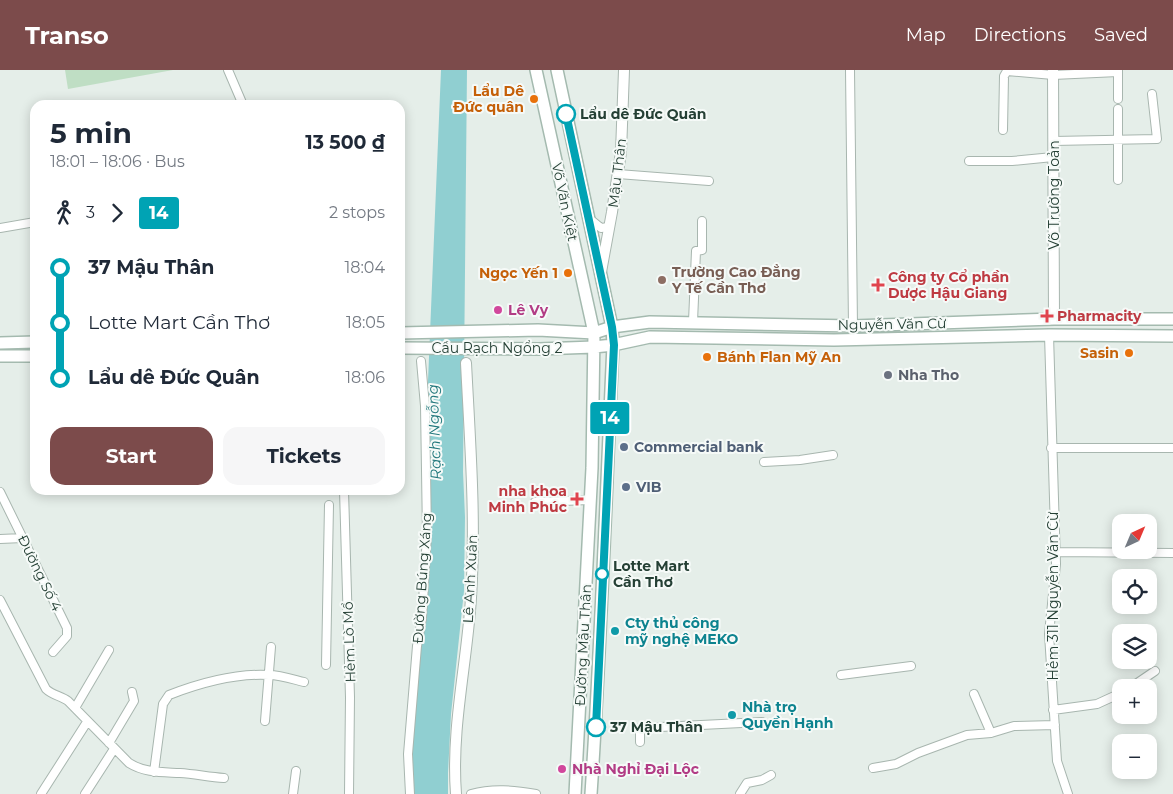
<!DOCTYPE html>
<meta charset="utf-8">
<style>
body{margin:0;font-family:Montserrat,sans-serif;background:#f6f6f7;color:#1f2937;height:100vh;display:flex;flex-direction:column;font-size:19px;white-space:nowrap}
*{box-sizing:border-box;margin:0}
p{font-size:16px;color:#747a83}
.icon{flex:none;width:28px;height:28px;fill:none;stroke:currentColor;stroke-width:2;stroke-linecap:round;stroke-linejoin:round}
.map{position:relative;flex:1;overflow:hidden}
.side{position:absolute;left:30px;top:30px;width:375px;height:395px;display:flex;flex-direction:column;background:#fff;border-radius:15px;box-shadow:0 2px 12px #0003}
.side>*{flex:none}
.badge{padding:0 10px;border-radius:4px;font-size:18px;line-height:32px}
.needle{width:32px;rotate:44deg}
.fabs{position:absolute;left:1112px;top:444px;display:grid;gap:10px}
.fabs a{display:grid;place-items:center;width:45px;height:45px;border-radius:10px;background:#fff;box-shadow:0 2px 12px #0003;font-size:25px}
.map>.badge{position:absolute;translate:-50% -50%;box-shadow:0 0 0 2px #fff}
.legs{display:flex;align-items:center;gap:8px;height:55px;padding:0 20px;font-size:16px}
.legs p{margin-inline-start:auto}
.headline{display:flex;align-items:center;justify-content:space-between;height:85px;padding:0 20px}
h1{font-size:28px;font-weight:700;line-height:38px}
.primary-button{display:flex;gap:10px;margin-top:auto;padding:10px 20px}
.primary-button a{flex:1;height:58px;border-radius:15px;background:#7c4b4b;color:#fff;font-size:20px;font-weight:700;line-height:58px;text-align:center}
.primary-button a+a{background:#f6f6f7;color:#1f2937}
ul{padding:0 20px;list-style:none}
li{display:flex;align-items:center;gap:18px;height:55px;font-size:19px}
li i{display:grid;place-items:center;width:8px;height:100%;margin:0 6px;background:currentColor}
li i::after{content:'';width:12px;height:12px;margin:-6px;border:4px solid;border-radius:50%;background:#fff}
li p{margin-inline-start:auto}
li:first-child i{background:linear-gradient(#0000 50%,currentColor 0)}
li:last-child i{background:linear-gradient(currentColor 50%,#0000 0)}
header{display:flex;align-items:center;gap:30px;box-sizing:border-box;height:70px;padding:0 25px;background:#7c4b4b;color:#fff}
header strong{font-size:24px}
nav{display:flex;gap:28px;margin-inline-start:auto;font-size:18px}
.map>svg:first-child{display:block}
.green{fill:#bfdec4}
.water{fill:#90cfd1}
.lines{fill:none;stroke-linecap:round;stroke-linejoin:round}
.minor-casing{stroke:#a8b6af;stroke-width:10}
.tertiary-casing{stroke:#a8b6af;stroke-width:12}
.secondary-casing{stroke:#a4baaf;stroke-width:14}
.minor{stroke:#fff;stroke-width:8}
.tertiary{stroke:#fff;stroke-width:10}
.secondary{stroke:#fff;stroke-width:11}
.line-1-casing{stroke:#fff;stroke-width:11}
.line-1{stroke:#00a3b4;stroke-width:8}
.food-dot{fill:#e8710a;stroke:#f6faf8;stroke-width:2}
.stop-1-dot{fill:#fff;stroke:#00a3b4;stroke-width:2.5}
.education-dot{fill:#8d6e63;stroke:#f6faf8;stroke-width:2}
.health-dot{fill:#e0444e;stroke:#f6faf8;stroke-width:2}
.hotel-dot{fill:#d1479c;stroke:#f6faf8;stroke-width:2}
.worship-dot{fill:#6b7280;stroke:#f6faf8;stroke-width:2}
.service-dot{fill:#5c6f8a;stroke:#f6faf8;stroke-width:2}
.culture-dot{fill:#0f9aa8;stroke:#f6faf8;stroke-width:2}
.labels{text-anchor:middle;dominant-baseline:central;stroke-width:4;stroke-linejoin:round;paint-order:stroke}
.food-label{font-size:14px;font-weight:bold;fill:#c56008;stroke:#f6faf8;text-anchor:end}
.stop-label{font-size:14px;font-weight:bold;fill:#254035;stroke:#f6faf8;text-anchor:start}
.street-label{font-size:14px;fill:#254035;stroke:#f6faf8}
.education-label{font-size:14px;font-weight:bold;fill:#785e54;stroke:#f6faf8;text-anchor:start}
.health-label{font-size:14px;font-weight:bold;fill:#be3a42;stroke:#f6faf8;text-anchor:start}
.hotel-label{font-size:14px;font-weight:bold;fill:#b23c85;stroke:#f6faf8;text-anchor:start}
.worship-label{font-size:14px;font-weight:bold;fill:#5b616d;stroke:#f6faf8;text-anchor:start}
.service-label{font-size:14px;font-weight:bold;fill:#4e5e75;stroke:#f6faf8;text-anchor:start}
.culture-label{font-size:14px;font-weight:bold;fill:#0d838f;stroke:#f6faf8;text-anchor:start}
.water-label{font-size:15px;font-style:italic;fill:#20777b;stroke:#f6faf8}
</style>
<header>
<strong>Transo</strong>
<nav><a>Map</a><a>Directions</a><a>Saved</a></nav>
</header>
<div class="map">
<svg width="1173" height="724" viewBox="0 0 1173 724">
<rect width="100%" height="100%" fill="#e5eee9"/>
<path class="green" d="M65,0H173L68,19Z"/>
<path class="water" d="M441,0H467L463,402L465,447L464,521L451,644L448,703V724H412L411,700L413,662L427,518L428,311Z"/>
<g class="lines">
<defs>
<path id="minor" d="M228,0L243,35
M850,0L853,256
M1118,0V29
M1118,39V110
M1003,60L1004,6L1007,1L1053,5L1118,2
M1053,71L1157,69L1152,24
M969,91H1012L1053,87
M618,104L709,111
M590,149L601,158L609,157
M0,158L35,152
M693,252L696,181L702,180V151
M1049,265L1056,494L1049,564L1057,691L1068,724
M1051,378H1173
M764,392L800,390L833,385
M344,420L350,627L349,724
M0,422L67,558V566L53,582
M535,432L590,430
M0,469L23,468
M1055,482L1173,483
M0,530L46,619C52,625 61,626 68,631L129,693C145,703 162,702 180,703C195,704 209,707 224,708
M326,595L329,435
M841,605L911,596
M1130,618L1155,601
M75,638L109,580
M1053,640L1097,634L1121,623
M265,651L271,577
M991,663L1014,656L1055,655
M640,672V658L762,652
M109,673L134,631L132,622
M873,698L896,694L918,683L967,665L991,663L974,624
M154,702L163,634L169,625C200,613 235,603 269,605C280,605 292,609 304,612
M41,724L87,652
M85,724L114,679
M293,724L296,701
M410,724L408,684L417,576L422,548L427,465L425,336L421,291
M471,724C493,718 513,720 536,724
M740,724L747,713L762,710L771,705"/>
<path id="tertiary" d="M1053,0L1054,249
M601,202L612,142L621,82L624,0
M456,724C451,658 467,593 471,528C476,450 470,371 466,293"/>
<path id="secondary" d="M536,0L594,263L592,398L575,724
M557,0L612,257L613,275C606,424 601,574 591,724
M400,263L538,260L594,263L612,257L650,252L853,256L1054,249H1173
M0,273L35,272
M400,278L539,279L594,277L613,275L650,267L834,270L1049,265L1173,266
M0,286H35"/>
</defs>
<use href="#minor" class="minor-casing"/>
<use href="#tertiary" class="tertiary-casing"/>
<use href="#secondary" class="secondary-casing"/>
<use href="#minor" class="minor"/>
<use href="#tertiary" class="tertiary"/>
<use href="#secondary" class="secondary"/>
</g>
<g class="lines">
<defs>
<path id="line-1" d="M566,44L612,257L614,275L596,657"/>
</defs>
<use href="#line-1" class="line-1-casing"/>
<use href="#line-1" class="line-1"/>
</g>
<g class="food-dot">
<circle cx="534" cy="29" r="5"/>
<circle cx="568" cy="203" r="5"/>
<circle cx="1129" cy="283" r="5"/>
<circle cx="707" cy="287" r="5"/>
</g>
<g class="stop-1-dot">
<circle cx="566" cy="44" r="9"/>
<circle cx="602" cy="504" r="6"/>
<circle cx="596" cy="657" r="9"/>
</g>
<circle class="education-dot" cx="662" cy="210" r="5"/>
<g class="health-dot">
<path d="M875.5 207.5h5v5h5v5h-5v5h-5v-5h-5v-5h5z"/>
<path d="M1044.5 238.5h5v5h5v5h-5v5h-5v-5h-5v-5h5z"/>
<path d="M574.5 421.5h5v5h5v5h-5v5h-5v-5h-5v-5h5z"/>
</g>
<g class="hotel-dot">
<circle cx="498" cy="240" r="5"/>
<circle cx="562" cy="699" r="5"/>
</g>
<circle class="worship-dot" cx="888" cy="305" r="5"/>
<g class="service-dot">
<circle cx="624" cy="377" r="5"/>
<circle cx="626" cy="417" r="5"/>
</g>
<g class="culture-dot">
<circle cx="615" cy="561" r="5"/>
<circle cx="732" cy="645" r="5"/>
</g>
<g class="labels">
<g class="food-label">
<text x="524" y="21">Lẩu Dê<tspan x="524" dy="16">Đức quân</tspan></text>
<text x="558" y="203">Ngọc Yến 1</text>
<text x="1119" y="283">Sasin</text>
<text x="717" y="287" text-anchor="start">Bánh Flan Mỹ An</text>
</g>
<g class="stop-label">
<text x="580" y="44">Lẩu dê Đức Quân</text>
<text x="613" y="496">Lotte Mart<tspan x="613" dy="16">Cần Thơ</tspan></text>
<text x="610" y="657">37 Mậu Thân</text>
</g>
<g class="street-label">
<text transform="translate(617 103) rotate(-83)">Mậu Thân</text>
<text transform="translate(1054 125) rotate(-90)">Võ Trường Toản</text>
<text transform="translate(565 132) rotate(78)">Võ Văn Kiệt</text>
<text transform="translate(892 254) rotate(-1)">Nguyễn Văn Cừ</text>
<text x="497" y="278">Cầu Rạch Ngổng 2</text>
<text transform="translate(40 503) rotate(64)">Đường Số 4</text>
<text transform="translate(422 508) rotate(-86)">Đường Búng Xáng</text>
<text transform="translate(470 509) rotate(-87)">Lê Anh Xuân</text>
<text transform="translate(1053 526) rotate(-90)">Hẻm 311 Nguyễn Văn Cừ</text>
<text transform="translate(349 572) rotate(-92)">Hẻm Lò Mổ</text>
<text transform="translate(583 575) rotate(-87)">Đường Mậu Thân</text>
</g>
<g class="education-label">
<text x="672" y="202">Trường Cao Đẳng<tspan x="672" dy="16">Y Tế Cần Thơ</tspan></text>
</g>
<g class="health-label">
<text x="888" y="207">Công ty Cổ phần<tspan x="888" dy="16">Dược Hậu Giang</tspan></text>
<text x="1057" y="246">Pharmacity</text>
<text x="567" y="421" text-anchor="end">nha khoa<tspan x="567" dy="16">Minh Phúc</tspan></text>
</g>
<g class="hotel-label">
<text x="508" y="240">Lê Vy</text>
<text x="572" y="699">Nhà Nghỉ Đại Lộc</text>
</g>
<g class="worship-label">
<text x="898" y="305">Nha Tho</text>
</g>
<g class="service-label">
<text x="634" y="377">Commercial bank</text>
<text x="636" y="417">VIB</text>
</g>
<g class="culture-label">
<text x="625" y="553">Cty thủ công<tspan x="625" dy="16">mỹ nghệ MEKO</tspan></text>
<text x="742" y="637">Nhà trọ<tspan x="742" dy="16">Quyền Hạnh</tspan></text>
</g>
<g class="water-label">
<text transform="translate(434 362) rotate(-92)">Rạch Ngỗng</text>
</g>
</g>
</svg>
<div class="fabs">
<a><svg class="needle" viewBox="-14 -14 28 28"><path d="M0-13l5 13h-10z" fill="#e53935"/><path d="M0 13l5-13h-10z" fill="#747a83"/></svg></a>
<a><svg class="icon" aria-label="locate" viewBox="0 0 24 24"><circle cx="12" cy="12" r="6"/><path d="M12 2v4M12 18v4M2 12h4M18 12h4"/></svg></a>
<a><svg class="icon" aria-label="layers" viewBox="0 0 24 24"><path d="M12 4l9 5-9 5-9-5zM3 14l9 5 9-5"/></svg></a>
<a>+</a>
<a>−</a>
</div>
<b class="badge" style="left:610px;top:348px;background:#00a3b4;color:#fff">14</b>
<section class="side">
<div class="headline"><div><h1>5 min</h1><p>18:01 – 18:06 · Bus</p></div><b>13 500 ₫</b></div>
<div class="legs"><svg class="icon" aria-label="walk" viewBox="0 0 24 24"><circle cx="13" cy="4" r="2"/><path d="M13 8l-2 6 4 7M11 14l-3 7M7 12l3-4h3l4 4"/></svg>3<svg class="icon" aria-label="forward" viewBox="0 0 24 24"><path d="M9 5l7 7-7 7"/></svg><b class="badge" style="background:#00a3b4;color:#fff">14</b><p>2 stops</p></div>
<ul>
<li><i style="color:#00a3b4"></i><b>37 Mậu Thân</b><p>18:04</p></li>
<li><i style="color:#00a3b4"></i><span>Lotte Mart Cần Thơ</span><p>18:05</p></li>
<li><i style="color:#00a3b4"></i><b>Lẩu dê Đức Quân</b><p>18:06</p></li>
</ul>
<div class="primary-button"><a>Start</a><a>Tickets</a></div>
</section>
</div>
